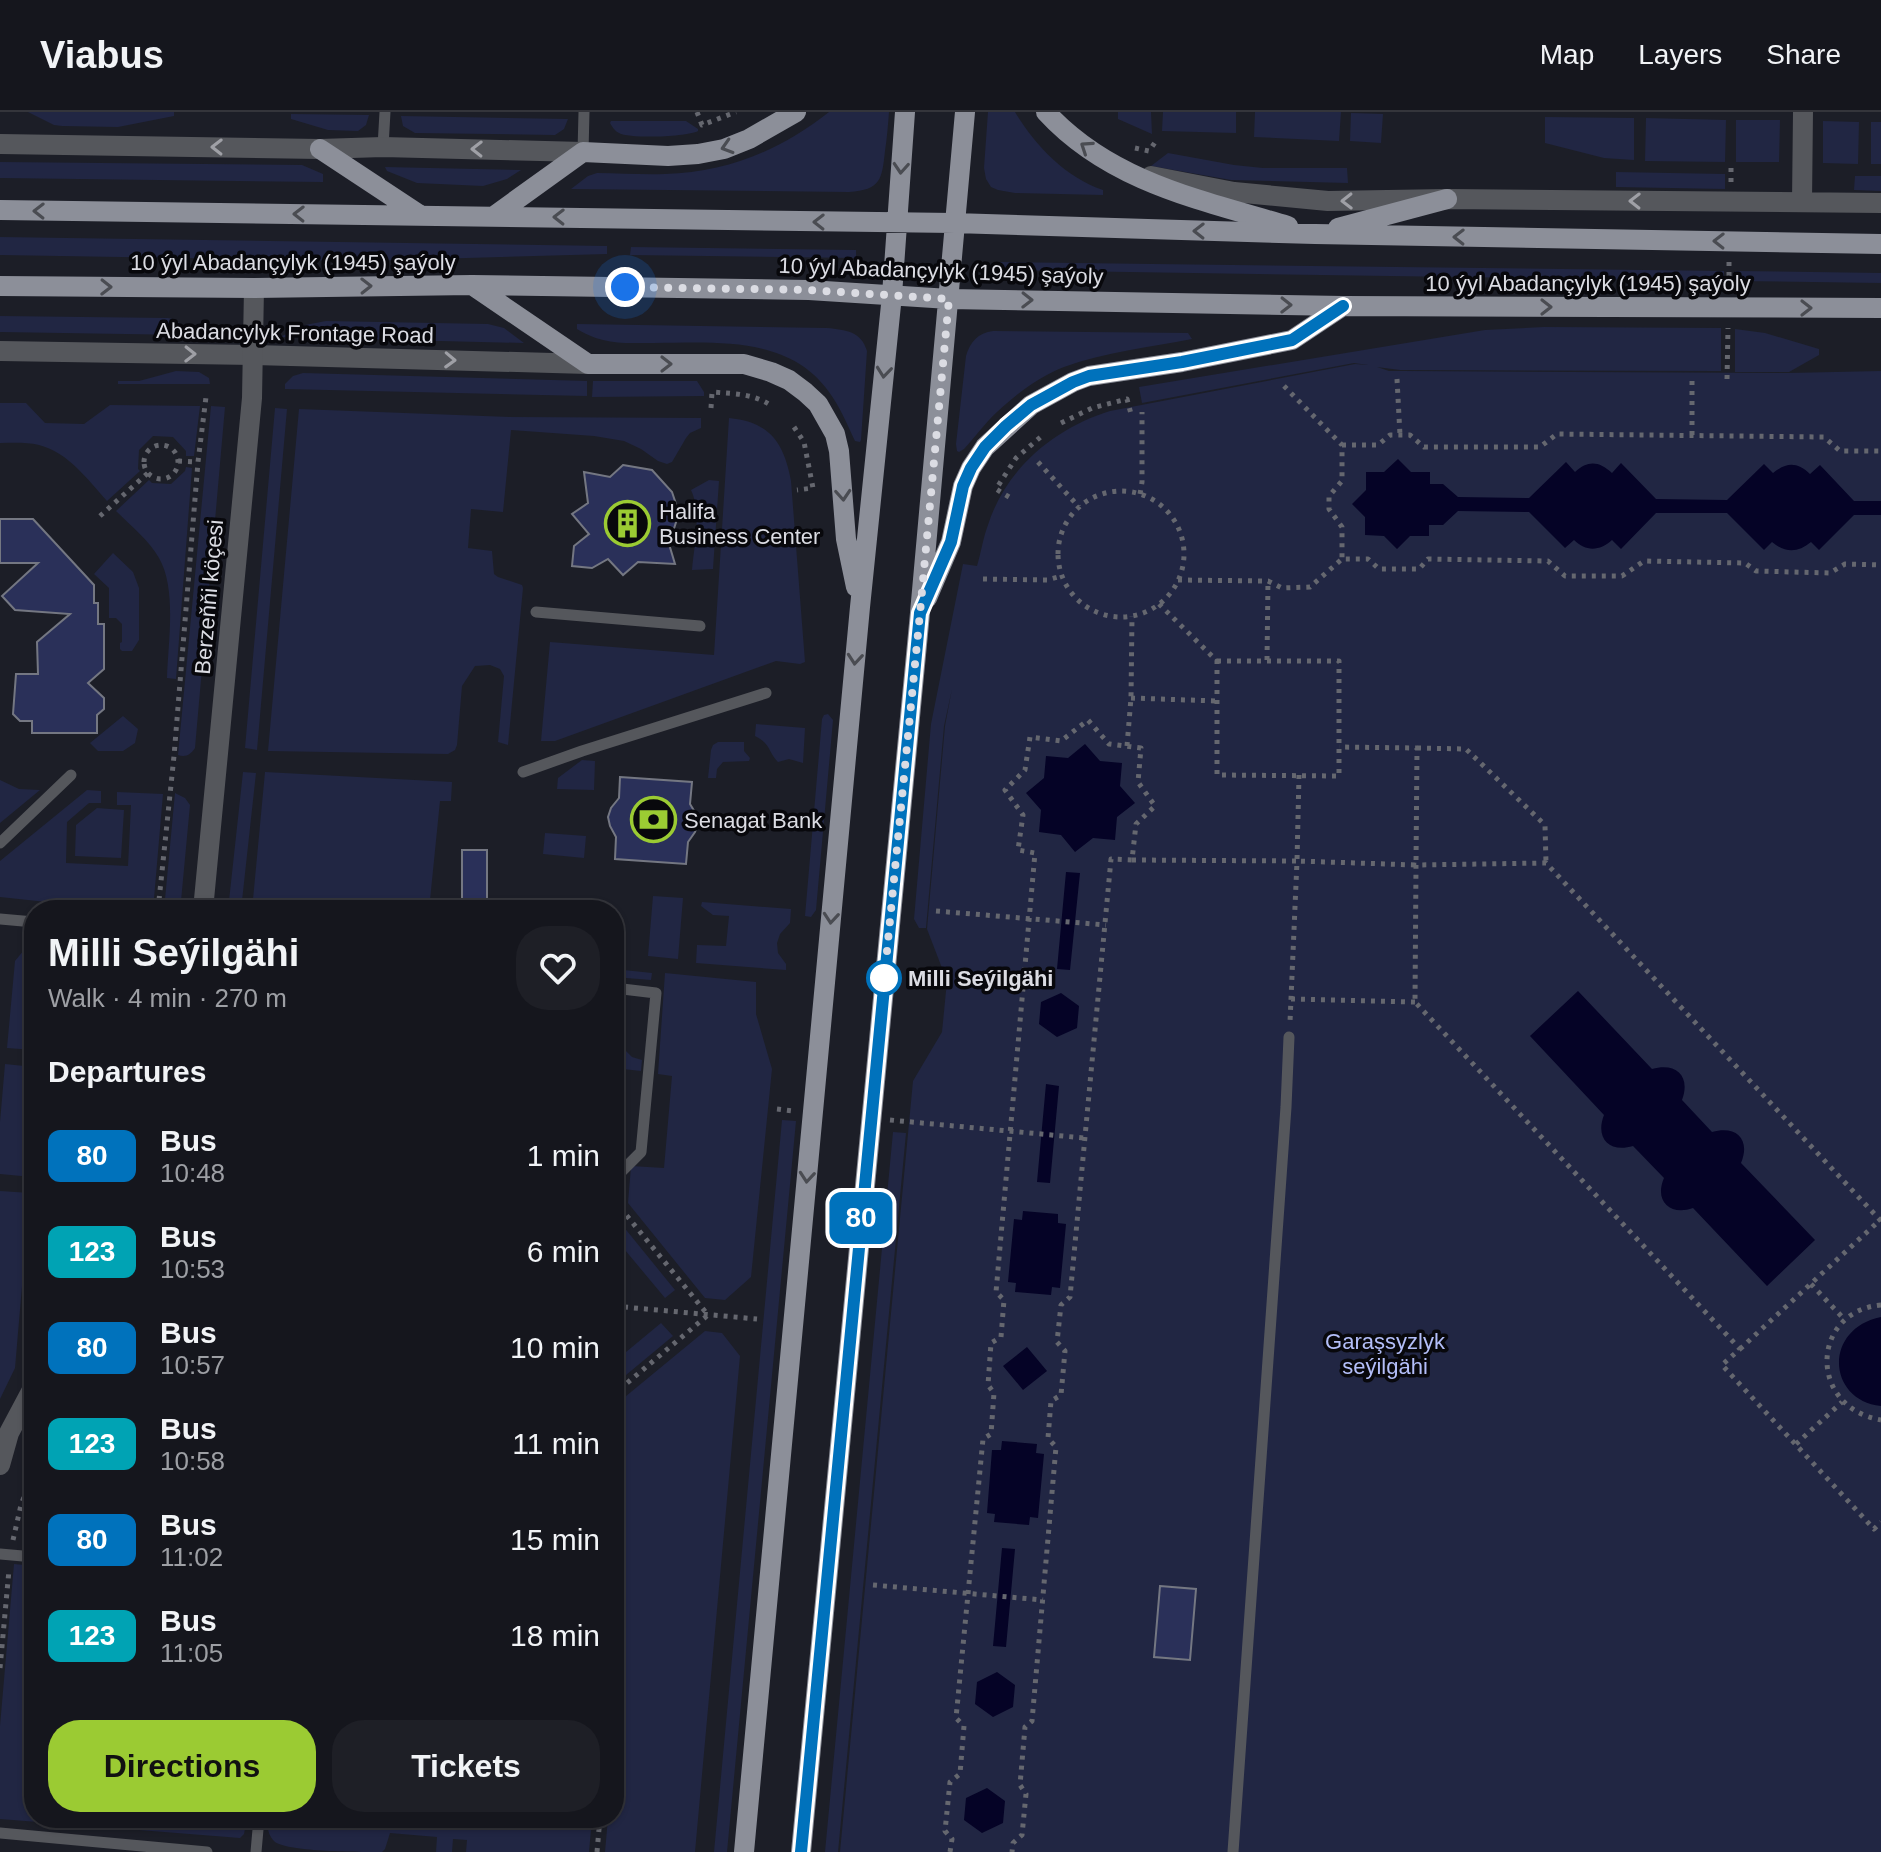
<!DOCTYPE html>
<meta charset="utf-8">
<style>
body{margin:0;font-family:Arial,sans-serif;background:#1e1f26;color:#f1f3f6;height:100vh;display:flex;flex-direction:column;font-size:30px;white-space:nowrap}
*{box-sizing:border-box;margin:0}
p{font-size:26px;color:#9d9fa4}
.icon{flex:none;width:44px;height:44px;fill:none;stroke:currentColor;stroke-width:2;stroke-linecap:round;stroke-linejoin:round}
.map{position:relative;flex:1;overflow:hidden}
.side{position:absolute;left:24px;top:788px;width:600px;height:928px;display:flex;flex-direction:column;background:#15161d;border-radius:32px;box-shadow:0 2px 6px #0004,0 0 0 2px #34353b}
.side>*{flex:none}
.badge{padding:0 16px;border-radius:12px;font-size:28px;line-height:52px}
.you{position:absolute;width:40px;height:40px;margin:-20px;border:6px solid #fff;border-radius:50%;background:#1a73e8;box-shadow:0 0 0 12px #1a73e833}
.map>.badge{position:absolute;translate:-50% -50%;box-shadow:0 0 0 4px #fff}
h2{padding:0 24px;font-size:30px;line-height:72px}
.round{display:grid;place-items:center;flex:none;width:84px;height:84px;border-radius:32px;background:#1e1f26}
.summary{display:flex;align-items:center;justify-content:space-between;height:136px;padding:0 24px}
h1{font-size:38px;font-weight:800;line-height:60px}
.action{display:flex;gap:16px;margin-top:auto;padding:16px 24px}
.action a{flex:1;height:92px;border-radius:32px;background:#9bcb33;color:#111;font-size:32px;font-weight:800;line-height:92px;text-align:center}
.action a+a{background:#1e1f26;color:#f1f3f6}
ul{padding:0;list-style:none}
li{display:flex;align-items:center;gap:24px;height:96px;padding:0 24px}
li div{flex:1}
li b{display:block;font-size:30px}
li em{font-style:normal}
li .badge{min-width:88px;font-weight:700;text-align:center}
header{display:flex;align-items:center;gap:48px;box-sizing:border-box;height:112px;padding:0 40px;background:#15161d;border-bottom:2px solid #34353b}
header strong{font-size:38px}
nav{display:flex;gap:44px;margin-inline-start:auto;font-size:28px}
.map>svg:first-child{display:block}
.green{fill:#212643}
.water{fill:#050326}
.building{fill:#2a3059;stroke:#747782;stroke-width:2}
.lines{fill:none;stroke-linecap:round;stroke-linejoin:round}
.path{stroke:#65676f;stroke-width:5;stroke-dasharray:4 6;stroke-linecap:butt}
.service{stroke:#55575c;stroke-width:11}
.minor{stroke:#55575c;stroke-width:20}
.tertiary{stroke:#55575c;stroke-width:20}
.primary{stroke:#8c8f99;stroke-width:20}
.oneway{stroke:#9fa0a6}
.oneway2{stroke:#4a4c52}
.line-casing{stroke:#fff;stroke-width:18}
.line{stroke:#0072bc;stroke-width:12}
.walk{stroke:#dbdce3;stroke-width:8;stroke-dasharray:0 14.4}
.stop-dot{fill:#fff;stroke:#0072bc;stroke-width:4}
.labels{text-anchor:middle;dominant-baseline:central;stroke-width:7;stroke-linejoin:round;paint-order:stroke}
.street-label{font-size:22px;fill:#dbdce3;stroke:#08080c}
.poi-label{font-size:22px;fill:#dbdce3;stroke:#08080c;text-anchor:start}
.stop-label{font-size:22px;font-weight:bold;fill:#dbdce3;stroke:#08080c;text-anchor:start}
.park-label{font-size:22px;fill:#b3bef8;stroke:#08080c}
</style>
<header>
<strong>Viabus</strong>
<nav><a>Map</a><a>Layers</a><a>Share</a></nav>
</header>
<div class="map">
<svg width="1881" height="1740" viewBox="0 0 1881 1740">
<rect width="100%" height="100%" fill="#1c1e27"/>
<path class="green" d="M28,0H174V4L118,15L62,14L54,13Z
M829,0H889C888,13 887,26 885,39C882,67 881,78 849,80L571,77L588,64L597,61C620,61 642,63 665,62C728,60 779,39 829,0Z
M988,0H1015C1035,33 1065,65 1103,78V83L1015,81L998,78L991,75L986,67L984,56Z
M1118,0H1151L1152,22L1118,7Z
M1163,0H1236V21L1162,19Z
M1255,0H1341L1339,29L1254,25Z
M1351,1L1383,2L1381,31L1350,29Z
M291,2L369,3L366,13L358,19L328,18L291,7Z
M401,4L568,7L564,17L555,23L415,21L403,14Z
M1545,5L1634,6V48L1604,46L1545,31Z
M1646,6L1726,8L1725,50L1645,49Z
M1736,8H1780L1779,50H1736Z
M611,9H686L698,17V19C687,25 630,27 619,21C614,18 613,16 610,11Z
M1823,9L1859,10L1858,52L1823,51Z
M1871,10H1881V52H1871Z
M1168,41L1234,53L1263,56H1347L1348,71L1231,68L1151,54Z
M0,50L302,53L323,62V70L0,66Z
M385,55L521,58L507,67L483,74L417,71L387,59Z
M1616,60L1725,62V77L1616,75Z
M1855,64H1881V79L1854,78Z
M0,125L607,134V142L363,149L0,143Z
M631,135L856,138V146L630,143Z
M996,150L1724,159V169L996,158Z
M1735,159L1881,161V171L1735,169Z
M0,204L168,206L173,207L187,216V223L0,220Z
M326,209L488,212L504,216L524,231L280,225L305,213Z
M577,212L827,216C846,218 861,219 867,239L861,328L860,330L855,329C847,312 840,295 829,280C789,223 714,231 654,231C624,231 603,233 577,217Z
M1544,215L1721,216V259L1400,258L1377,255L1389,259H1401L1789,261L1881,259V1740H840L913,969L942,920L947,869L927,817L945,614L952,577L944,614L926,816H919L914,807L931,612L963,452L977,454C981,441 983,426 988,413C1006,356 1055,316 1110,299L1355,252L1368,253L1354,251L1142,291L1139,275L1485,218Z
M1735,217L1765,221L1819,237V243L1789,260H1735Z
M993,219L1188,221L1192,227C1150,235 1105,240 1064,255C1040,264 1016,282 997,300C985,311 975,325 964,337L959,340L957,339L956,332L966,244C970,230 978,221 993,219Z
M176,259L199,260L209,266L210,272H118V269H139Z
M303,261L587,269V284L285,277V272L293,264Z
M593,269H697L704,280V284L592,285Z
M0,291H26L45,311L84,312L110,293L200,294L194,344H186V339L173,325L153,324L139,338L138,357L140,359L107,389C87,367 69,341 39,333C26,330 13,331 0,331Z
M211,294L225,295L195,636C191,642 186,646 178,643Z
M275,296L287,297L257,638L245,636Z
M299,297L510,305L701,306V316L690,321L686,326L672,350L667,352L658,349L641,337L624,329L594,324L511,318L503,400L471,397L468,436L492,439L494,462L498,465L522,473L523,476L508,633L498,630L504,564L500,557L490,553L475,554L462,574L457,633L455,638L448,642L268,639Z
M729,306C770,310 784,331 791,369L805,550L800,552L776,549L555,629H541L550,530L714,543Z
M186,355L192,356L176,567L167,566C168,531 177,477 159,446C149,428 131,414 116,399L149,368L152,371L171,372L185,359Z
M709,368L719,369L713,457L692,458C694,433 702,401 691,378Z
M113,441L133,460L139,476V528L132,539H122L120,537V531L122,530V512L116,506H109V476L94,462Z
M828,602L833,608L816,798L811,805L805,804L822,607L824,603Z
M123,604L138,617L135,631L123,639H98L90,631Z
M756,612L805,616L803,651L789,647L778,650C768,640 771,632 755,624Z
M718,630H744V639L750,646L749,649L723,650L717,657L716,666H708L711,638L713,633Z
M582,648L595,649L594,678L557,677L558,666Z
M243,660L256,661L241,798H228Z
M265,660L452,670L451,689H440L429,798H252Z
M0,668L19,677L40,678L0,711Z
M87,678L101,679V691H89L67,710L66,751L128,754L131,693H117V680L163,682L153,798H121L0,785V749Z
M175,681L185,686L190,693L181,789L175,795L164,798Z
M97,696L124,698L121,746L75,744L76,713Z
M545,721L586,724L584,746L543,742Z
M653,784L683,786L678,847L648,844Z
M702,790L791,797L790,811L780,822L777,831L778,841L786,852V858L696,851L697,833L726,834L729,804L713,803L701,794Z
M30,836H34V938L7,936L15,849L24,838Z
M614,857L652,861L651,868L614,865Z
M665,861L756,870V902L772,957L751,1165L725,1188L705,1186L628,1091L631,1054L664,1056L672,964L658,962Z
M614,888L621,890L625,901L623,936L632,945L642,948L641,959L614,956Z
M5,952L34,955V1039L32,1065L0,1062V1010Z
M782,1008L796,1009L727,1740H714Z
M893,1020L906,1021L838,1740H825Z
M0,1079L30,1081L15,1256L0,1287Z
M614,1103L675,1178L665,1186L615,1126L614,1131Z
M34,1140V1208L26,1225Z
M661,1211L673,1224L614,1273V1250Z
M705,1219L722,1221L740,1244L695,1740H605L608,1706H614V1294Z
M34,1381V1433L26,1432L30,1393Z
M14,1452L34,1454V1706H247L244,1722L240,1726L0,1707V1614Z
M267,1706H592L589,1740H466L467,1728L453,1727L452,1740H436L437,1725L390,1721L385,1737L382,1740C360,1740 290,1740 275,1730C268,1724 267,1714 267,1706Z"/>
<path class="water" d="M1398,347L1411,360H1430V372H1443L1458,385L1529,386L1566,350L1575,360C1588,348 1599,349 1612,361L1621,351L1656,387L1727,388L1764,352L1773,361C1787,350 1797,350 1810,362L1820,353L1854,389H1881V403H1854L1819,438L1811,430C1798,441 1785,441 1772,430L1764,438L1727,401H1656L1621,437L1612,428C1600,439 1586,440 1574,428L1565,436L1529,400L1458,399L1443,413H1429V424H1410L1397,437L1384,424L1365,423V405L1352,392L1366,378V360H1384Z
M1085,632L1100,649L1122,651L1120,674L1135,691L1117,705L1115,728L1093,726L1075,740L1061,723L1039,720L1041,698L1026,681L1044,666L1046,644L1068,646Z
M1066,760L1080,761L1070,858L1057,857Z
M1578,879L1652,957C1676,950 1691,964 1682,988L1712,1020C1736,1013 1751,1027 1741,1051L1815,1128L1767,1174L1693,1096C1670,1104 1654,1089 1664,1066L1633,1034C1609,1041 1595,1026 1604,1003L1530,924Z
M1061,881L1079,894L1077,916L1057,925L1039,912L1041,890Z
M1046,972L1059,974L1050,1071L1037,1070Z
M1023,1099L1058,1102V1111L1066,1112L1060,1176L1052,1175L1051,1183L1015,1180L1016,1171L1008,1170L1014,1107L1022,1108Z
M1881,1205V1294C1827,1288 1823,1217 1881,1205Z
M1027,1235L1047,1259L1023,1278L1003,1254Z
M1002,1329L1037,1332L1036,1341L1044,1342L1038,1406L1030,1405L1029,1413L994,1410L995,1402L987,1401L992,1338H1001Z
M1002,1436L1015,1437L1006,1535L993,1534Z
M997,1560L1015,1573L1013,1595L993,1605L975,1592L977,1570Z
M987,1676L1005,1689L1003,1711L982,1721L964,1708L966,1686Z"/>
<path class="building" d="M623,353L652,358L672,380L679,401L669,432L675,452L638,450L623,463L608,447L592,456L572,454L574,434L589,422L572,402L588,391L584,360L610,365Z
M0,407H33L94,473V491H98V512H104V557L88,571L104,586V597L97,603V621H32V609H20L13,602L16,562H38L37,530L70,502L15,498L2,484L38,451H0Z
M620,665L692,670L690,692L696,702L698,711L695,720L688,730L686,752L615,747L616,725L610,714L608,705L611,696L619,686Z
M462,738H487V798H462Z
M1160,1474L1196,1477L1190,1548L1154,1545Z"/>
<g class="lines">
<path class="path" d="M697,0L702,13L736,0
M1135,36L1149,39L1156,29
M1731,70V56
M1729,174V148
M1397,267L1400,323
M1727,267L1728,216
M1284,274L1342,333V369L1329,384V397L1342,415V447
M711,296L712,280C735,282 752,281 772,294
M1061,311L1092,296L1127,287L1131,302
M794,315L804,330L813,376L797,378
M1692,323V267
M144 350a17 17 0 1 1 34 0a17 17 0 1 1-34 0Z
M1342,333H1378L1390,323H1410L1424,335H1540L1557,322L1824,325L1840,339H1881
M178,349L198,350
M1038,350L1079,395
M1058 442a63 63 0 1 1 126 0a63 63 0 1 1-126 0Z
M1140,382L1142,370V300
M1009,385L996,377L1016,346L1043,323
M100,404L148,361
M983,467L1047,468L1062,464
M1178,468L1268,469L1282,476L1310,475L1342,447H1368L1379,457H1419L1428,447L1548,449L1565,464H1622L1644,449L1745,451L1756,459L1830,461L1845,452L1881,453
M1159,492L1217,549
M1267,548L1268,469
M1217,549H1339V664L1217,663Z
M1131,586L1217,589
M1127,634L1131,586L1132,504
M1417,636L1466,637L1545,713L1546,751
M1299,663L1297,749L1416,753L1417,636L1339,635
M1132,748L1297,749L1290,910
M158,798L174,644L198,350L206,285
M936,799L1106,813
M1291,887L1415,890
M777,997L793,999
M890,1008L1084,1026
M614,1088L708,1203L614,1282
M1881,1109L1546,751L1416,753L1415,890L1740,1237L1722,1253L1874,1417L1881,1410
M1811,1172L1845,1208
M1881,1193C1811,1199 1807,1295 1881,1308
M624,1195L757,1207
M1740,1237L1880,1108
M1796,1332L1842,1290
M13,1428L21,1393L34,1359
M873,1473L1043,1488
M0,1556L9,1458
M597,1740L600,1706
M950,1740L952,1727L945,1719L950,1670L960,1662L964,1614L956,1606L983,1327L991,1322L994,1281L988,1273L991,1231L1001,1225L1004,1188L996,1180L1035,741L1018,738L1023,703L1005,678L1025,658L1030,625L1061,629L1088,608L1109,632L1141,636L1138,670L1155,694L1136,712L1132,748L1111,747L1070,1185L1061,1193L1057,1230L1065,1239L1061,1283L1051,1289L1048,1326L1056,1335L1032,1609L1025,1615L1020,1673L1026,1682L1022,1723L1013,1731L1012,1740"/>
<path class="service" d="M383,35L385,0
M583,40L584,0
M536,500L700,514
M523,660L582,639L766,581
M0,731L71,663
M0,807L34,810
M614,876L656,881L641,1040L614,1067
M0,1442L34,1445
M0,1721L207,1740
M256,1740L259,1706
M1233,1740L1286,995L1289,925"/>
<path class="minor" d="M0,32L320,37L383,35L583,40
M1151,64L1234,80L1328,89L1447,87L1881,91
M1802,90L1803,0
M0,239L253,243L588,252"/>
<path class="tertiary" d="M203,798L252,286L254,176
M0,1353L9,1321L34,1274"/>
<path class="primary" d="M1046,0C1110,70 1201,88 1288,114
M320,37L420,103
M0,98L954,111L1315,122L1881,132
M494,104L583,40L668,44L698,42L724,37L749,27L796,0
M1338,116L1447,87
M472,173L588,252H744L771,260L789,268L805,280L818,292L835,322L839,339L846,427L856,475
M0,174L254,176L472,173L809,178L949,187L1343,194L1881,196
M927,486L951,430L963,374L971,356L985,335L1031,293L1073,270L1089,264L1182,250L1292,228L1343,194
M744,1740L860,495L892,183L905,0
M801,1740L920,501L965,0"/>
</g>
<defs><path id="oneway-chevron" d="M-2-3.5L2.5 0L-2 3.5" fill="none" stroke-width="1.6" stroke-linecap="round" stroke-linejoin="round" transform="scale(2)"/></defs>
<g class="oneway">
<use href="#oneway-chevron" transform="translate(217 35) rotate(-179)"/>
<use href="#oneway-chevron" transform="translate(477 37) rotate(-179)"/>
<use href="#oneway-chevron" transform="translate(1347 89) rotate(179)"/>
<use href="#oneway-chevron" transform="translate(1635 89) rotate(-179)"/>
<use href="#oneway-chevron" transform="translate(190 242) rotate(1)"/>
<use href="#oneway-chevron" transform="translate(450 248) rotate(2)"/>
</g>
<g class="oneway2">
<use href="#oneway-chevron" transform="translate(727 35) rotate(163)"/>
<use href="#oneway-chevron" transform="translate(1086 35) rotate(-146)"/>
<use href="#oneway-chevron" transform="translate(901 56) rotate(94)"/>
<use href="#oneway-chevron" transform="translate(39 99) rotate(-179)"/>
<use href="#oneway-chevron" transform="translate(299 102) rotate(-179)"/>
<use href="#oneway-chevron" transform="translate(559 105) rotate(-179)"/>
<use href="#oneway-chevron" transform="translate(819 110) rotate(-179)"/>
<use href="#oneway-chevron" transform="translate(1199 119) rotate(-179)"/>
<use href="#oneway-chevron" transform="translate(1459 125) rotate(-179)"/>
<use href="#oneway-chevron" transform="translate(1719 129) rotate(-179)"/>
<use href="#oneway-chevron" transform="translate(366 174) rotate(-1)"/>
<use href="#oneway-chevron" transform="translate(106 175) rotate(1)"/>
<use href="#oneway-chevron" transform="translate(1027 188) rotate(1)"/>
<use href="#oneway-chevron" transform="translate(1286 193) rotate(1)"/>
<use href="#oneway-chevron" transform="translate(1546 195)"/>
<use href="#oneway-chevron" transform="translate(1806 196)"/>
<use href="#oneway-chevron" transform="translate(666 252)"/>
<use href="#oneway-chevron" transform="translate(884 260) rotate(96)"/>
<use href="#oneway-chevron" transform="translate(843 383) rotate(86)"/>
<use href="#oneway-chevron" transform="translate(855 547) rotate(95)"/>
<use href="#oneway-chevron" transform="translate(831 806) rotate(95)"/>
<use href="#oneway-chevron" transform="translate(807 1065) rotate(95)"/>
</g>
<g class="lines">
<defs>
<path id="line" d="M801,1740L920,501L951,430L963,374L971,356L985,335L1006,314L1031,293L1073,270L1089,264L1182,250L1292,228L1343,194"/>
</defs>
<use href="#line" class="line-casing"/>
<use href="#line" class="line"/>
<path class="walk" d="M625,175L809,178L949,187L920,501L883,880L884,866"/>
</g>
<defs>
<symbol id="building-ring" viewBox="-11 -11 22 22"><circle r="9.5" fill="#08080c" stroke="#9bcb33" stroke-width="1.5"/><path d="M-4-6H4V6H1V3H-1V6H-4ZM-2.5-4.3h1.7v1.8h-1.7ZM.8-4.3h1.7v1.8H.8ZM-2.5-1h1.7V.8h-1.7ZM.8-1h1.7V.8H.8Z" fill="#9bcb33"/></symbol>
<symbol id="bank-ring" viewBox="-11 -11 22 22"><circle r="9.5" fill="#08080c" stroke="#9bcb33" stroke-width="1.5"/><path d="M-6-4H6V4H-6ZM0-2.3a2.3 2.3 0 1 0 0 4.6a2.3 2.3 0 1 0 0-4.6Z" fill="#9bcb33"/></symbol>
</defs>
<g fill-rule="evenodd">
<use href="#building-ring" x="602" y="386" width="51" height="51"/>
<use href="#bank-ring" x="628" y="682" width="51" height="51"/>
</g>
<circle class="stop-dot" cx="884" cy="866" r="16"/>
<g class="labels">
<g class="street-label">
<text x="293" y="150">10 ýyl Abadançylyk (1945) şaýoly</text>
<text transform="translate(941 159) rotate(2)">10 ýyl Abadançylyk (1945) şaýoly</text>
<text x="1588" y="171">10 ýyl Abadançylyk (1945) şaýoly</text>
<text transform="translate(295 221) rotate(1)">Abadancylyk Frontage Road</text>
<text transform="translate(209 485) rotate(-85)">Berzeňňi köçesi</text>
</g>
<g class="poi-label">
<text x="659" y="399">Halifa<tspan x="659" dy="25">Business Center</tspan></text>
<text x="684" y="708">Senagat Bank</text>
</g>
<g class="stop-label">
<text x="908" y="866">Milli Seýilgähi</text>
</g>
<g class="park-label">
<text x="1385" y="1229">Garaşsyzlyk<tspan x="1385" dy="25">seýilgähi</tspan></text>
</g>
</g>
</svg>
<div class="you" style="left:625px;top:175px"></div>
<b class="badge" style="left:861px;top:1106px;background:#0072bc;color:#fff">80</b>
<section class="side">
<div class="summary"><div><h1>Milli Seýilgähi</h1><p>Walk · 4 min · 270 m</p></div><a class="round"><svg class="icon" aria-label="heart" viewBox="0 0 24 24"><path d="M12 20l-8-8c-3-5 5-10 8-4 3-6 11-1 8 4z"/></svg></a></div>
<h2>Departures</h2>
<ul>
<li><span class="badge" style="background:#0072bc;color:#fff">80</span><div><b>Bus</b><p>10:48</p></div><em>1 min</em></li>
<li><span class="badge" style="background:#00a3b4;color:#fff">123</span><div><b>Bus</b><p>10:53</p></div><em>6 min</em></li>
<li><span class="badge" style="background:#0072bc;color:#fff">80</span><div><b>Bus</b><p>10:57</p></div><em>10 min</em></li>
<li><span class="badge" style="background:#00a3b4;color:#fff">123</span><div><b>Bus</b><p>10:58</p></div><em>11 min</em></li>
<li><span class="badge" style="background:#0072bc;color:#fff">80</span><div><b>Bus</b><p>11:02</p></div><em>15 min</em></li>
<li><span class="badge" style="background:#00a3b4;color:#fff">123</span><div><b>Bus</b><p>11:05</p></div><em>18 min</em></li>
</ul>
<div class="action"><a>Directions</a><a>Tickets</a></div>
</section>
</div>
